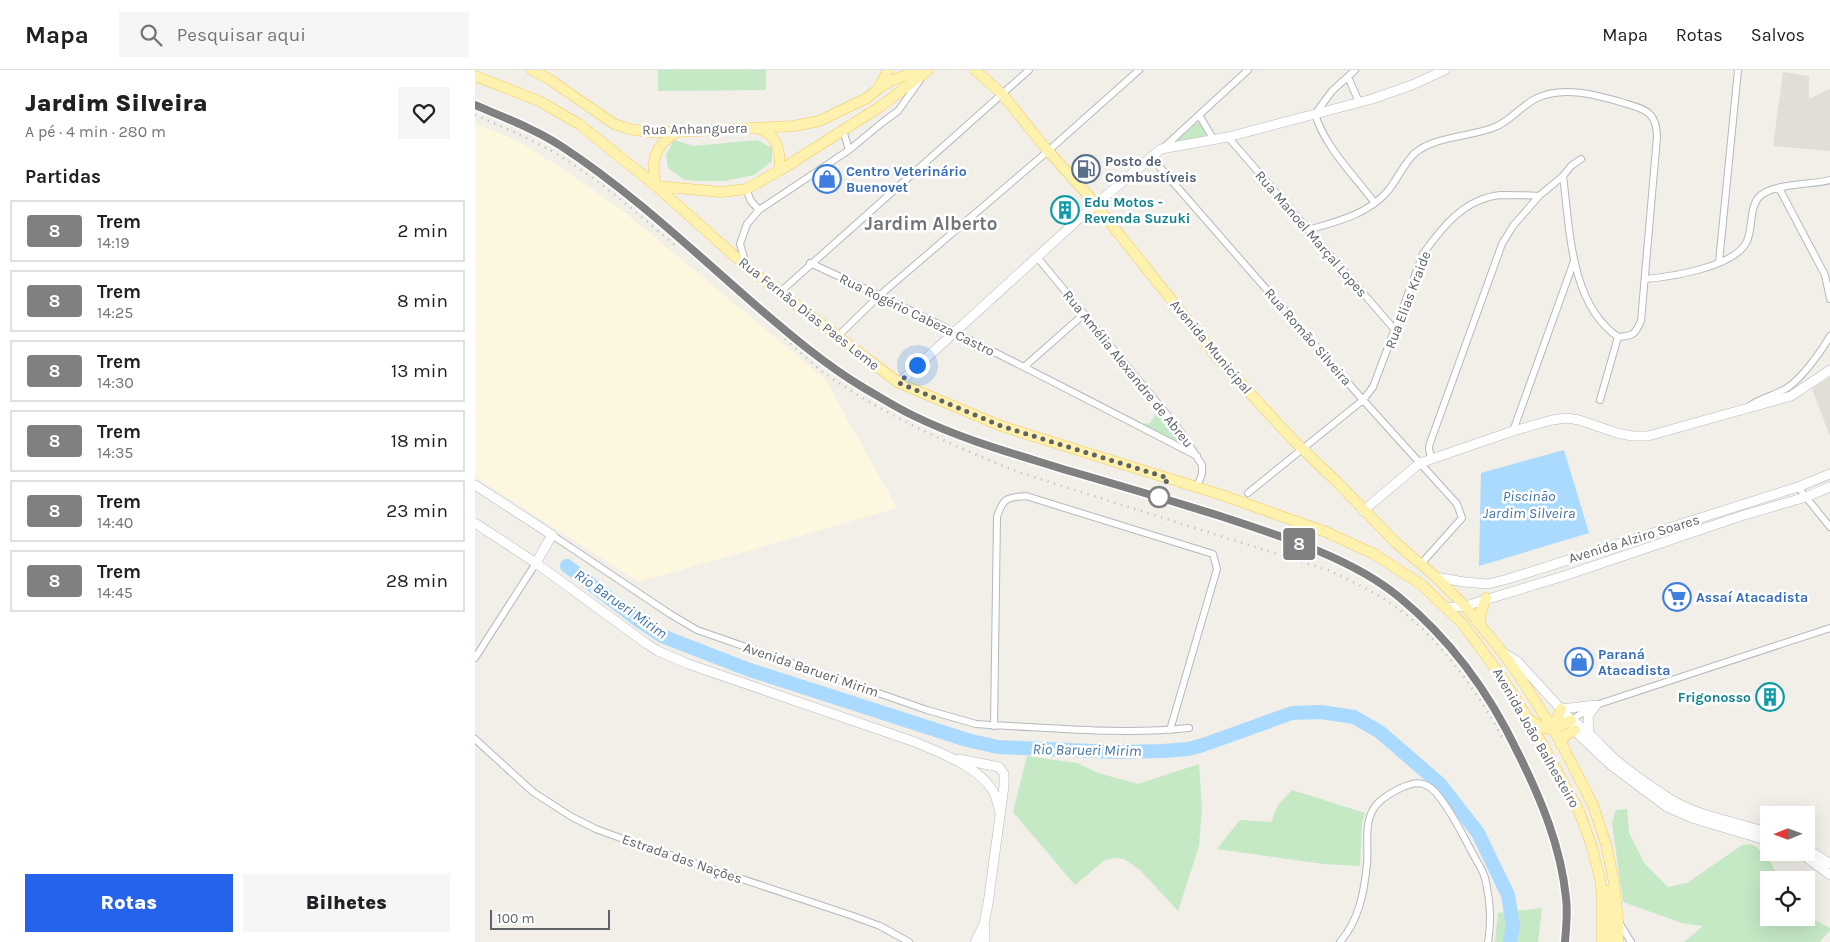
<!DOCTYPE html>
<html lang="pt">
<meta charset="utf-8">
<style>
body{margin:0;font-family:Karla,sans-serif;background:#f6f6f6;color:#202124;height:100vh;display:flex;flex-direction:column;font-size:19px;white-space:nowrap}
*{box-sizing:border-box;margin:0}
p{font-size:16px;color:#757577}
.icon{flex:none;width:28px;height:28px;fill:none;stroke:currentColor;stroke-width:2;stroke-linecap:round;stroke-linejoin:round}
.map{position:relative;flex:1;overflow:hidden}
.panel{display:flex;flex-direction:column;background:#fff;width:475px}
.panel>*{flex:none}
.badge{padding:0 10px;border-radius:4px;font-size:18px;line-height:32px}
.needle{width:32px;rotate:269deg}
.fabs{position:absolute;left:1285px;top:736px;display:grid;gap:10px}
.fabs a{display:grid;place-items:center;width:55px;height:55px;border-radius:0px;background:#fff;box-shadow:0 5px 20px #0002;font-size:25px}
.scale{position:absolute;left:15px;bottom:12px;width:120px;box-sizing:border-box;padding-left:5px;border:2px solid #5f6368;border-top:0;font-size:14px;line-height:18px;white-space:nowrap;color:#5f6368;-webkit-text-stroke:4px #fff;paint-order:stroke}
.you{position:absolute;width:25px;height:25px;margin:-12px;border:4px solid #fff;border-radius:50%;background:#1a73e8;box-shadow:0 0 0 8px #1a73e833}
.map>.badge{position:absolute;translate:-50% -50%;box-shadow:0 0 0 2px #fff}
h2{padding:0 25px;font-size:19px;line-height:45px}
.round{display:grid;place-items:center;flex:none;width:52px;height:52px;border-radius:0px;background:#f6f6f6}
.headline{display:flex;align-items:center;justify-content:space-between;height:85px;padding:0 25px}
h1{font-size:24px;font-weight:800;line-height:38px}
.primary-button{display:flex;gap:10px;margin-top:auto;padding:10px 25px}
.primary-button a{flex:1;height:58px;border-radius:0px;background:#2563eb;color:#fff;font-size:20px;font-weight:800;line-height:58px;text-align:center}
.primary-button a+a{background:#f6f6f6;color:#202124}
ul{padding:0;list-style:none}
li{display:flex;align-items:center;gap:15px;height:62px;margin:0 10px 8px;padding:0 15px;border:2px solid #e0e0e0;border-radius:0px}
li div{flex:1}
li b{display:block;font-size:19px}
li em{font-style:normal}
li .badge{min-width:55px;font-weight:700;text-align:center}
header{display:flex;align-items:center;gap:30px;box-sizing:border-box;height:70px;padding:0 25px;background:#fff;border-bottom:1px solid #e0e0e0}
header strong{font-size:24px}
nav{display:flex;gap:28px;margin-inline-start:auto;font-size:18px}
.search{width:350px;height:45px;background:#f6f6f6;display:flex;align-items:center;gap:12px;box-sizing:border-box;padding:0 18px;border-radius:0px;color:#757577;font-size:19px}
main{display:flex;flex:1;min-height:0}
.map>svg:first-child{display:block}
.commercial{fill:#fef7e0}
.education{fill:#e1ded6}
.green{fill:#c5e8c5}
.water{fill:#aadaff}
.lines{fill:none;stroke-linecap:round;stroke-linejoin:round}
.river{stroke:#aadaff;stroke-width:14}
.street-casing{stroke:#b5b8bc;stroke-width:8}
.secondary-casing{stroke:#b6babf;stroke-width:10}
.primary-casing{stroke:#f2c960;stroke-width:11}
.street{stroke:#fff;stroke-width:6}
.secondary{stroke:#fff;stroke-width:9}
.primary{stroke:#fff2af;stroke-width:10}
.rail{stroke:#b6b7b8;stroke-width:2.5;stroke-dasharray:1 6;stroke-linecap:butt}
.line-casing{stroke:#fff;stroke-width:11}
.line{stroke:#808080;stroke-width:8}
.walk{stroke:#5f6368;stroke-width:5;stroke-dasharray:0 9}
.stop-dot{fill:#fff;stroke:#808080;stroke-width:2.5}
.labels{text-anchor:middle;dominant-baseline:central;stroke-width:5;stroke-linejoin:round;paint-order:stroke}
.street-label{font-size:14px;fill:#5f6368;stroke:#fff}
.service-label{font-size:14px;font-weight:bold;fill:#4e5e75;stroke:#fff;text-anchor:start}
.shop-label{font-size:14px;font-weight:bold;fill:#366cbe;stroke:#fff;text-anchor:start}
.culture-label{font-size:14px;font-weight:bold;fill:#0d838f;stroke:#fff;text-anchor:start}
.water-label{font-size:15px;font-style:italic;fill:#4174aa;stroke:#fff}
.district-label{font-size:19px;font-weight:bold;fill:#70757a;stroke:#fff}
</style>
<header>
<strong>Mapa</strong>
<div class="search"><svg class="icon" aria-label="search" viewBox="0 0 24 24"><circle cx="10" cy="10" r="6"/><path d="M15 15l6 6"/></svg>Pesquisar aqui</div>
<nav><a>Mapa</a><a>Rotas</a><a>Salvos</a></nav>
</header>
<main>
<section class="panel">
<div class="headline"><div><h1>Jardim Silveira</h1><p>A pé · 4 min · 280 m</p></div><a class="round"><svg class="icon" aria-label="heart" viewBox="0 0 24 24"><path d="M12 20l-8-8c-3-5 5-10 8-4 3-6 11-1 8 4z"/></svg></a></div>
<h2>Partidas</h2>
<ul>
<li><span class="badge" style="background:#808080;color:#fff">8</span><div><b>Trem</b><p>14:19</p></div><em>2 min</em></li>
<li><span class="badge" style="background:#808080;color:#fff">8</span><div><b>Trem</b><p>14:25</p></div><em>8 min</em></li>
<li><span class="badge" style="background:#808080;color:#fff">8</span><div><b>Trem</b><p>14:30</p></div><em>13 min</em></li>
<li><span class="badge" style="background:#808080;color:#fff">8</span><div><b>Trem</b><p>14:35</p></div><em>18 min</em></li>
<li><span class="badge" style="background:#808080;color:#fff">8</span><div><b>Trem</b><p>14:40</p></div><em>23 min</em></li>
<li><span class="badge" style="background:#808080;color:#fff">8</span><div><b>Trem</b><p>14:45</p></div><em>28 min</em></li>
</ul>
<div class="primary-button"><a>Rotas</a><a>Bilhetes</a></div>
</section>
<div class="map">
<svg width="1355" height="872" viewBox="0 0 1355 872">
<rect width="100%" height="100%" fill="#f1efe8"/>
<path class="commercial" d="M0,53L45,72L92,102L148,141L350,309L422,438L164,512L0,407Z"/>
<path class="education" d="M1308,2L1334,6V29L1355,19V81L1298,76Z
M1355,307V366L1337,319Z"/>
<path class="green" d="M183,0H291V20L183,21Z
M722,53H726L732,61L730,66L699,73Z
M199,70L219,76L282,70L297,78V91L279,105L250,111H218L208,109L193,98L191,85Z
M680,338L707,367L704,373L668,354L675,353L681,344Z
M552,686L602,693L623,703L663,714L724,694L727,738L724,776L703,841L665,800L649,789L639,788L630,790L600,815L538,742Z
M817,720L890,743L887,754L885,796L849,794L742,779L765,750L796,752L803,735Z
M1152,739L1154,763L1169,793L1193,817L1212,813L1267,775L1276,774L1293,785L1303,810H1294V848H1331V845L1355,858V860L1345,872H1209L1228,856L1207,853L1148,832L1137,753L1141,740Z
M1067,838L1063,872H1020L1023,843Z"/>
<path class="water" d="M1089,380L1114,463L1004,496L1006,403Z"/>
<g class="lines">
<path class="river" d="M92,496L163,550L187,566L272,599L492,670L523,677L640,682L688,681L713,679L728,675L817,643L846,642L879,647L905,662L965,714L1003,763L1033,825L1038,856L1035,872"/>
<defs>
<path id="street" d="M880,0L857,21L840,44C850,77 878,104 899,132
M873,7L884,32
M724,45L739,70
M368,60L374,80
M753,67L920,260
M687,79L773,0
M676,87L888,330L982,434L987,448L945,495
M1304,118L1350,205L1355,229
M271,119L276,131L284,140
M833,160C860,152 891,145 911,123C922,111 928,94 940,83C960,66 996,67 1020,57C1035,51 1045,37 1060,29C1087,15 1122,25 1149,33C1170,39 1182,42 1182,67L1166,251C1160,264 1159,266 1143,267C1095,234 1095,159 1088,106
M562,187L703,358L727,395V404L722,417
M1244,192L1263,0
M335,193C466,253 594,320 722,386
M271,194L265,174L272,154L284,140L374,80L408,52L423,41L445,10
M1170,209C1195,207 1261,197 1272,171C1278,158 1274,138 1284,127C1297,113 1337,115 1355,110
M304,223L554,0
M363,266L405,225L573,81L664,0
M549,297L609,244
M1125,330L1143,267
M1273,337C1284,328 1299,326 1312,318C1327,308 1346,282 1355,266
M1038,361L1099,191
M956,389L954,378L955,373L1027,174L1038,156L1064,126L1088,106L1096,96L1106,89
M1323,417L1355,457
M773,423L888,330L898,317L948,184C967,157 990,128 1026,125C1038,125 1051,125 1064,126
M77,465L195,544L222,560L452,640L501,654L515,655C580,658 648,665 714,658
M0,588L61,493
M1096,650L1121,635L1355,558
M519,656L522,447C528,428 532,427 551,426L738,484L742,499L695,660
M0,669L58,722L97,747L121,759L159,773L378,846L405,856L434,872
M1144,852L1156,872
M865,872C884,850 889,823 892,794C894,774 887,748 904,732C913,724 936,710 948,714C955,716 961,722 965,728C978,744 988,766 998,784C1002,792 1008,800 1010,808C1015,829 1017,850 1013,872"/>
<path id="secondary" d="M424,313L606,147L686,79L753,67L897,29L937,15L970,0
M0,415L77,465L61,493
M888,441L945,393L1038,361L1077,350L1092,348L1104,350L1142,363L1157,366H1173L1316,326L1355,300
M0,453L61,493L172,574L183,581L213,594L440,672C465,683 503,696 518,721C522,728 523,736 525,743
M961,507L989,512L1013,514L1033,509L1323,417L1355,404
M971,538L990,536L1092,505L1266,446L1331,427L1355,417
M1027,582L1042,591L1096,650C1114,660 1127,678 1142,691C1158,704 1175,716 1192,727C1222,747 1260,751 1294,763
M1086,639L1121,635
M1098,655L1103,664L1137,696L1192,737L1217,748L1294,771
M1114,663L1113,646L1121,635
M484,689L524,697L529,704V716L513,834L509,854L500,872
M1331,778L1355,794
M1324,782L1355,805
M510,857V872"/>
<path id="primary" d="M57,0L74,9L139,54L154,59L174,62H201L319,56L344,51L392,28L403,19L413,0
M500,0L527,24L573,81L613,125L741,286L818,370L862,412L921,473L961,507L990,536L1027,582L1045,607L1084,669L1118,735L1131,774L1139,812L1143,851V872
M0,6L64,31L104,54L181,116L246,122L271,119L304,101L406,36L453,0
M404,18L418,10L443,0
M284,59C303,65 306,83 304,101
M201,62C179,76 175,92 181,116L273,198L424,313L526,356L747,425L851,462L899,484L947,515L987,553L1026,606L1054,650L1104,741L1116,774L1125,809L1127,825V872
M1005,553L1006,542L1011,528
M1055,650L1066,657L1077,660L1096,650
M1077,660L1086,639
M1086,675L1090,665L1100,660
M1132,821L1135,849V872"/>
</defs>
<use href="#street" class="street-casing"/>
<use href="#secondary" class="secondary-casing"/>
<use href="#primary" class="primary-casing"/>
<use href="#street" class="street"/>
<use href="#secondary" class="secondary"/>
<use href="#primary" class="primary"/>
<path class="rail" d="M0,35L82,73L123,102L342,286L384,315L437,345L510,375L681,426L813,469L840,480L885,502L923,526L957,558L992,598L1027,651L1059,715L1072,748L1085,789L1092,832L1090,872
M0,45C27,57 54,68 80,83C124,109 163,144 202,177
M310,269C323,280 335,292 348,302C409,345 477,376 546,403L853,500C876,511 900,522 921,537C964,567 1004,624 1029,670"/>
</g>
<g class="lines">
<defs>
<path id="line" d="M0,35C28,47 60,59 86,76C155,121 216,179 278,233C313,263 349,294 389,318C405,327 422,338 439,346C488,370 540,384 591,400C643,415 694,430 745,446C803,465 877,488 924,527C975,569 1015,624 1043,683C1066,729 1086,777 1091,828C1093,842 1091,858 1090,872"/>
</defs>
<use href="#line" class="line-casing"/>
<use href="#line" class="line"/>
<path class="walk" d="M442,295L424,313L526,356L693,408L684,427"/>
</g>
<defs>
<symbol id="fuel-ring" viewBox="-11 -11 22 22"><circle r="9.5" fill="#fff" stroke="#5c6f8a" stroke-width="1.5"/><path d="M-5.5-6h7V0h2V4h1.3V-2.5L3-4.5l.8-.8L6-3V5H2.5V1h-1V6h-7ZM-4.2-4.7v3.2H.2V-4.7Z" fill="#5c6f8a"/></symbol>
<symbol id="shop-ring" viewBox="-11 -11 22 22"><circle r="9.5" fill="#fff" stroke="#3f7fe0" stroke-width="1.5"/><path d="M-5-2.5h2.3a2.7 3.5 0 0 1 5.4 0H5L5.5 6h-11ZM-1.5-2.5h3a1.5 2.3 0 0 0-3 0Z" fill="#3f7fe0"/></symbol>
<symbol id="building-ring" viewBox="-11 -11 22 22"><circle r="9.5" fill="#fff" stroke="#0f9aa8" stroke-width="1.5"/><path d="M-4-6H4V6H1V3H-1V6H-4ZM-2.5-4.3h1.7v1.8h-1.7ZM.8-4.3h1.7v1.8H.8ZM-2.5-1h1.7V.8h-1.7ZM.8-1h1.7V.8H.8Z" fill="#0f9aa8"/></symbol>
<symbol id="supermarket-ring" viewBox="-11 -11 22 22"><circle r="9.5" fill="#fff" stroke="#3f7fe0" stroke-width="1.5"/><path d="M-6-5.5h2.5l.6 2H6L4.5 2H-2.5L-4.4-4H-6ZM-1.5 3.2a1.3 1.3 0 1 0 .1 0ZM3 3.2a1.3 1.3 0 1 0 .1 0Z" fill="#3f7fe0"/></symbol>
</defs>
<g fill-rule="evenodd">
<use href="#fuel-ring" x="595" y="83" width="32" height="32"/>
<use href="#shop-ring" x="336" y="93" width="32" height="32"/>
<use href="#building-ring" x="574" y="124" width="32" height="32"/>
<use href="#supermarket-ring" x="1186" y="511" width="32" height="32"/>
<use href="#shop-ring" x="1088" y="576" width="32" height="32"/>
<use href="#building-ring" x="1279" y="611" width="32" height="32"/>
</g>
<circle class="stop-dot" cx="684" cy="427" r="10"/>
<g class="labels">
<g class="street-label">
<text transform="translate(220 59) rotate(-1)">Rua Anhanguera</text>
<text transform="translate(836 164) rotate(49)">Rua Manoel Marçal Lopes</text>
<text transform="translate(933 230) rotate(-69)">Rua Elias Kraide</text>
<text transform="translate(334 244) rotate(38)">Rua Fernão Dias Paes Leme</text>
<text transform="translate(442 245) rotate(26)">Rua Rogério Cabeza Castro</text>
<text transform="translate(833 267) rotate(49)">Rua Romão Silveira</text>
<text transform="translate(736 277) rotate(50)">Avenida Municipal</text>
<text transform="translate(653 299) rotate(51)">Rua Amélia Alexandre de Abreu</text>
<text transform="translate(1159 469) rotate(-17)">Avenida Alziro Soares</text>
<text transform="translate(336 600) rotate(19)">Avenida Barueri Mirim</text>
<text transform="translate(1061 668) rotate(60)">Avenida João Balhesteiro</text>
<text transform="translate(207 789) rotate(19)">Estrada das Nações</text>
</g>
<g class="service-label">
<text x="630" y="91">Posto de<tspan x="630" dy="16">Combustíveis</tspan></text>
</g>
<g class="shop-label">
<text x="371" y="101">Centro Veterinário<tspan x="371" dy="16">Buenovet</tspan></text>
<text x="1221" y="527">Assaí Atacadista</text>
<text x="1123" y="584">Paraná<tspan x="1123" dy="16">Atacadista</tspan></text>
</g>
<g class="culture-label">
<text x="609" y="132">Edu Motos -<tspan x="609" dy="16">Revenda Suzuki</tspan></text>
<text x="1276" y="627" text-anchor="end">Frigonosso</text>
</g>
<g class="water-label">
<text x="1054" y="426">Piscinão<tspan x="1054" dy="17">Jardim Silveira</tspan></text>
<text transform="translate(146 534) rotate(35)">Rio Barueri Mirim</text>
<text transform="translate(612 680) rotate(1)">Rio Barueri Mirim</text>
</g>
<g class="district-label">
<text x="456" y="154">Jardim Alberto</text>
</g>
</g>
</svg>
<div class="fabs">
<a><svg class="needle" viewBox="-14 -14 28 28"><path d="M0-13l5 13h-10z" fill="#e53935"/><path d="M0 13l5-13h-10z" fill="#757577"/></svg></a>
<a><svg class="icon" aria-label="locate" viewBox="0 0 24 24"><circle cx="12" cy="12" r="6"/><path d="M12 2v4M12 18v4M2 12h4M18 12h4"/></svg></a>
</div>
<div class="scale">100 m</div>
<div class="you" style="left:442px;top:295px"></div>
<b class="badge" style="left:824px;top:474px;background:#808080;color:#fff">8</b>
</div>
</main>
